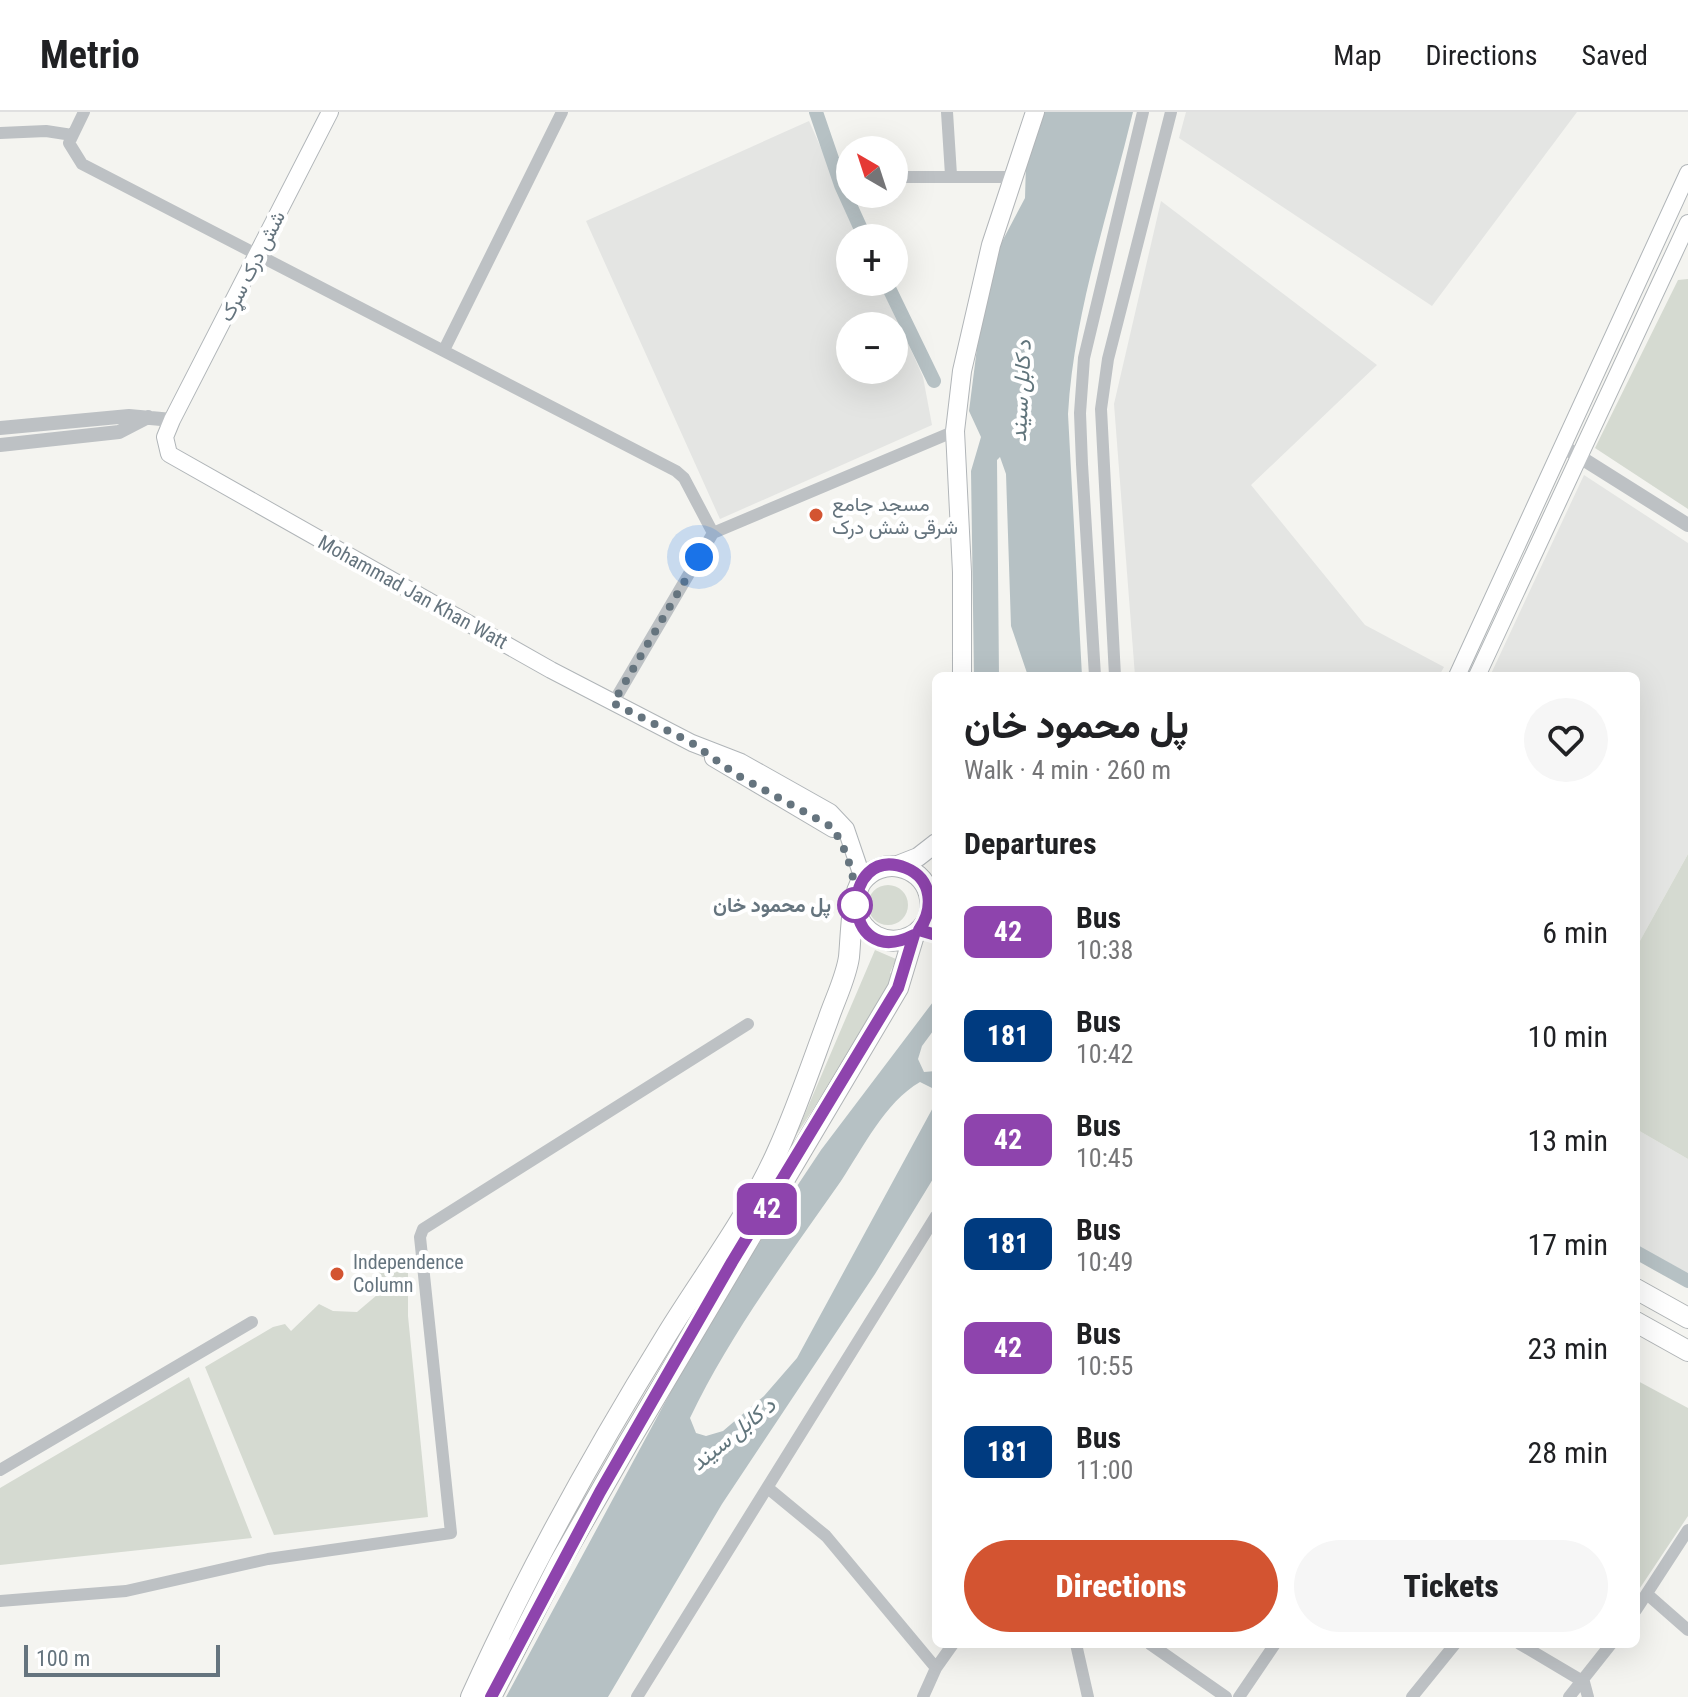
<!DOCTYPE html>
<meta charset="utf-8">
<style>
body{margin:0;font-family:"Roboto Condensed",Vazirmatn,sans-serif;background:#f6f6f6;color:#202124;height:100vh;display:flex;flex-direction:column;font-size:30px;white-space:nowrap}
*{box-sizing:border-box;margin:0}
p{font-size:26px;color:#757577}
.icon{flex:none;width:44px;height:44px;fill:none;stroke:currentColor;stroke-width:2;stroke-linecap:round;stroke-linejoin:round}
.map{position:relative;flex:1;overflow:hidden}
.sheet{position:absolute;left:932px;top:560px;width:708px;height:976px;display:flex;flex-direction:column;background:#fff;border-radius:12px;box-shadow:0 8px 32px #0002}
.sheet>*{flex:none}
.badge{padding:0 16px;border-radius:12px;font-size:28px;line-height:52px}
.needle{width:52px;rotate:321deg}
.fabs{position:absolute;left:836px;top:24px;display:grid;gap:16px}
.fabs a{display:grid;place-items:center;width:72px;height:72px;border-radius:50%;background:#fff;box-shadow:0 8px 32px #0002;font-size:40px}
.scale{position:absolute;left:24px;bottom:20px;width:196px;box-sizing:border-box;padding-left:8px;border:4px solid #65747e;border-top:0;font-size:22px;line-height:28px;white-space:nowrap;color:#65747e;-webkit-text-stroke:6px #fff;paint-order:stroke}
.you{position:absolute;width:40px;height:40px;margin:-20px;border:6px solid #fff;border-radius:50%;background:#1a73e8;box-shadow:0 0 0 12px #1a73e833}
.map>.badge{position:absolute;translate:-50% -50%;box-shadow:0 0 0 4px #fff}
h2{padding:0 32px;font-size:30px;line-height:72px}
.round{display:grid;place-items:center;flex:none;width:84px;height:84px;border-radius:42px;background:#f6f6f6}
.headline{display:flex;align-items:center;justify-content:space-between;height:136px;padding:0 32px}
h1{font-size:38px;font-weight:800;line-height:60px}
.action{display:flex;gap:16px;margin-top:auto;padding:16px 32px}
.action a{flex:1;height:92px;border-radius:48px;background:#d35431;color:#fff;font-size:32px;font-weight:800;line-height:92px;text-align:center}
.action a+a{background:#f6f6f6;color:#202124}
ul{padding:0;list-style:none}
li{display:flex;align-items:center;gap:24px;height:104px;padding:0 32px}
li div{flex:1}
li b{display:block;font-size:30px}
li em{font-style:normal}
li .badge{min-width:88px;font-weight:700;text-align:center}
header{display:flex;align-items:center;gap:48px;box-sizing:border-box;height:112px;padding:0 40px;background:#fff;border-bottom:2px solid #e0e0e0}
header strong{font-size:38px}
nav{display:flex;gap:44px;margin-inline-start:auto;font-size:28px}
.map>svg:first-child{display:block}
.built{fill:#e4e5e3;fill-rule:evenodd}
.green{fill:#d5dad1}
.water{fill:#b6c1c4}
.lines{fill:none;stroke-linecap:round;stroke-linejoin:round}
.canal{stroke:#b6c1c4;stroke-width:14}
.secondary-casing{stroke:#b0b5b8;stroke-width:18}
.primary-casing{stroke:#b1b5b8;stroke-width:20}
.trunk-casing{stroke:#b0b4b6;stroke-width:22}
.minor{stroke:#bdc1c4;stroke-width:12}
.tertiary{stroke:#bdc1c4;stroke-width:14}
.secondary{stroke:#fff;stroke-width:16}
.primary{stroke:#fff;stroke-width:18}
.trunk{stroke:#fff;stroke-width:20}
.line-casing{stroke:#fff;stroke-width:18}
.line{stroke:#8e44ad;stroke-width:12}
.walk{stroke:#65747e;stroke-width:8;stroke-dasharray:0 14.4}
.poi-dot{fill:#d35431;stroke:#fff;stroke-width:3}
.stop-dot{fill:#fff;stroke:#8e44ad;stroke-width:4}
.labels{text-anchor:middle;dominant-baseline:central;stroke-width:8;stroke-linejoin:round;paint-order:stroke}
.street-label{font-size:20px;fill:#65747e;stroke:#fff}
.poi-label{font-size:20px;fill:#65747e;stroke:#fff;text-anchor:start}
.stop-label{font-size:20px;font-weight:bold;fill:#65747e;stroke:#fff;text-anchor:end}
.water-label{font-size:22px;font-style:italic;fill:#61757c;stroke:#fff}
</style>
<header>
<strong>Metrio</strong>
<nav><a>Map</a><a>Directions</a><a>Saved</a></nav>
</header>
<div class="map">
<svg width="1688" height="1585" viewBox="0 0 1688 1585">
<rect width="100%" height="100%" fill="#f4f4f0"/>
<path class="built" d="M1186,0H1577L1432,194L1179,26Z
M809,9L861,126H850V170H881L923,265L932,313L720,407L586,109ZM894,214V258H850V214Z
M1161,89L1377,253L1251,373L1365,513L1444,555L1439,564H1135L1114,292Z
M1584,363L1688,431V742L1636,836V564H1490Z
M1636,1017L1688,1047V1161L1636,1133Z"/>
<path class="green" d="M1688,167V397L1595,336L1678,168Z
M1688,742V1047L1636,1017V836Z
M868 793a20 20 0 1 1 40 0a20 20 0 1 1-40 0Z
M875,838L896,847L890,861L899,865L795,1025Z
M408,1143V1204L428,1405L274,1423L205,1255L273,1215L285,1212L291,1219L319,1192L333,1199L357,1200L377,1183L380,1154Z
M189,1265L252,1426L0,1453V1376Z
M1636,1268L1688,1296V1404L1636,1482Z"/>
<path class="water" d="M1041,0H1133C1109,100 1074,199 1068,302L1082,564H1028L1011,514L1006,362L1000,345L997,348L999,564H974L971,359L981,325L969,299L978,228L995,143L1025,86L1026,51Z
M936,886V915L922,934L918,947L924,960L936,959V978L920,970C885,990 863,1036 841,1069C788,1145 730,1222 690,1306L696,1321L706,1324L723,1319L764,1284L797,1246L936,990V1062L875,1162L722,1392L608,1585H506L716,1196L821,1038Z"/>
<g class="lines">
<path class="canal" d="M816,0L841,73L865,126
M886,170L934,269
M1636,1140L1688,1169"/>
<defs>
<path id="secondary" d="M330,0L172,308L165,325L169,342L551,558L692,631L741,650L830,700L846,717L863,767
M1457,564L1688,61
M1477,564L1688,111
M713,646L833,717"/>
<path id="primary" d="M962,564V460L955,319L962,259L991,133L1035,0
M895,754L918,745L936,731"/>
<path id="trunk" d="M1636,1177L1688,1206
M1636,1210L1688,1239
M471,1585C527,1461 595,1339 666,1224C704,1162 749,1104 778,1038C797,996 812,951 828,908C835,887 846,866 849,845C851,825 851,783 862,769C881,744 921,752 929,782C941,829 874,850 855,799
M491,1585L559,1452L627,1333L898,876L914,823"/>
</defs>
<use href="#secondary" class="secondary-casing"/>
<use href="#primary" class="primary-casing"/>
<use href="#trunk" class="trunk-casing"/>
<path class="minor" d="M84,0L69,31L82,52L676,359L684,366L713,421
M947,0L951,63
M0,21L46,19L72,23
M900,65H1013
M444,238L562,0
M1095,564L1082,352L1080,301L1084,246L1143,0
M1115,564L1101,297L1108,247L1171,0
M613,591L713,421L955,319
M0,1358L252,1210
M769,1377L826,1424L936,1556
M1647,1482L1688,1518
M0,1489L126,1479L268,1447L451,1421L420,1125L423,1117L748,912
M1636,1498L1688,1418
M1076,1532L1088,1585
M1150,1532L1226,1585
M1520,1532L1584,1570L1588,1585
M637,1585L936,1104
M923,1585L936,1556L953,1532
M1239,1585L1275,1532
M1412,1585L1455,1532
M1569,1585L1611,1532"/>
<path class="tertiary" d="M0,316L129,304L172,308
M0,333L119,320L148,305
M1564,335L1688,413"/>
<use href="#secondary" class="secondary"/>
<use href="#primary" class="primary"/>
<use href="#trunk" class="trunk"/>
</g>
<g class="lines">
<defs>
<path id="line" d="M491,1585L600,1380L732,1150L898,876L914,823C839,861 839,730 906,756C933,767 934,797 919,818L936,823"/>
</defs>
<use href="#line" class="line-casing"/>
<use href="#line" class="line"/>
<path class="walk" d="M699,445L613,591L692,631L737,663L830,714C845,729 858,773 855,793"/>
</g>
<g class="poi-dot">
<circle cx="816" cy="403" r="8"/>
<circle cx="337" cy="1162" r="8"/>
</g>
<circle class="stop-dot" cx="855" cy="793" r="16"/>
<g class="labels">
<g class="street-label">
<text transform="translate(252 154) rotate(-63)">شش درک سړک</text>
<text transform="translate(413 480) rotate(29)">Mohammad Jan Khan Watt</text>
</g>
<g class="poi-label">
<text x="832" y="392">مسجد جامع<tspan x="832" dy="23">شرقی شش درک</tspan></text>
<text x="353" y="1150">Independence<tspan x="353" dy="23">Column</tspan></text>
</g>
<g class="stop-label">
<text x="831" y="793">پل محمود خان</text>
</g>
<g class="water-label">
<text transform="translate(1021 279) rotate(-87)">د کابل سيند</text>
<text transform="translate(733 1322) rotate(-39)">د کابل سيند</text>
</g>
</g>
</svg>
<div class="fabs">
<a><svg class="needle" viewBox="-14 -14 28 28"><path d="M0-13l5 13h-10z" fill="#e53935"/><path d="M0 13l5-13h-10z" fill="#757577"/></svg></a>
<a>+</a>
<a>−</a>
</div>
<div class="scale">100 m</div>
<div class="you" style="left:699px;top:445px"></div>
<b class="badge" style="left:767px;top:1097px;background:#8e44ad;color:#fff">42</b>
<section class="sheet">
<div class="headline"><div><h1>پل محمود خان</h1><p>Walk · 4 min · 260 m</p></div><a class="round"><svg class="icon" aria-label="heart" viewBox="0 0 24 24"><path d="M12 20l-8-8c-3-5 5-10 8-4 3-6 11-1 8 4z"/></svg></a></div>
<h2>Departures</h2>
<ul>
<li><span class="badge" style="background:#8e44ad;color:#fff">42</span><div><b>Bus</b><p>10:38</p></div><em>6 min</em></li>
<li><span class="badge" style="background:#003b80;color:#fff">181</span><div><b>Bus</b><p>10:42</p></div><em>10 min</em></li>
<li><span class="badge" style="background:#8e44ad;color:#fff">42</span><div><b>Bus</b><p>10:45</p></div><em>13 min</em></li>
<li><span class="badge" style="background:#003b80;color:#fff">181</span><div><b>Bus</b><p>10:49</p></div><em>17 min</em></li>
<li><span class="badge" style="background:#8e44ad;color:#fff">42</span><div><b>Bus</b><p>10:55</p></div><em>23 min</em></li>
<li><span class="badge" style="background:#003b80;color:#fff">181</span><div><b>Bus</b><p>11:00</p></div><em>28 min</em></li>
</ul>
<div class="action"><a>Directions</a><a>Tickets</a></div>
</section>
</div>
